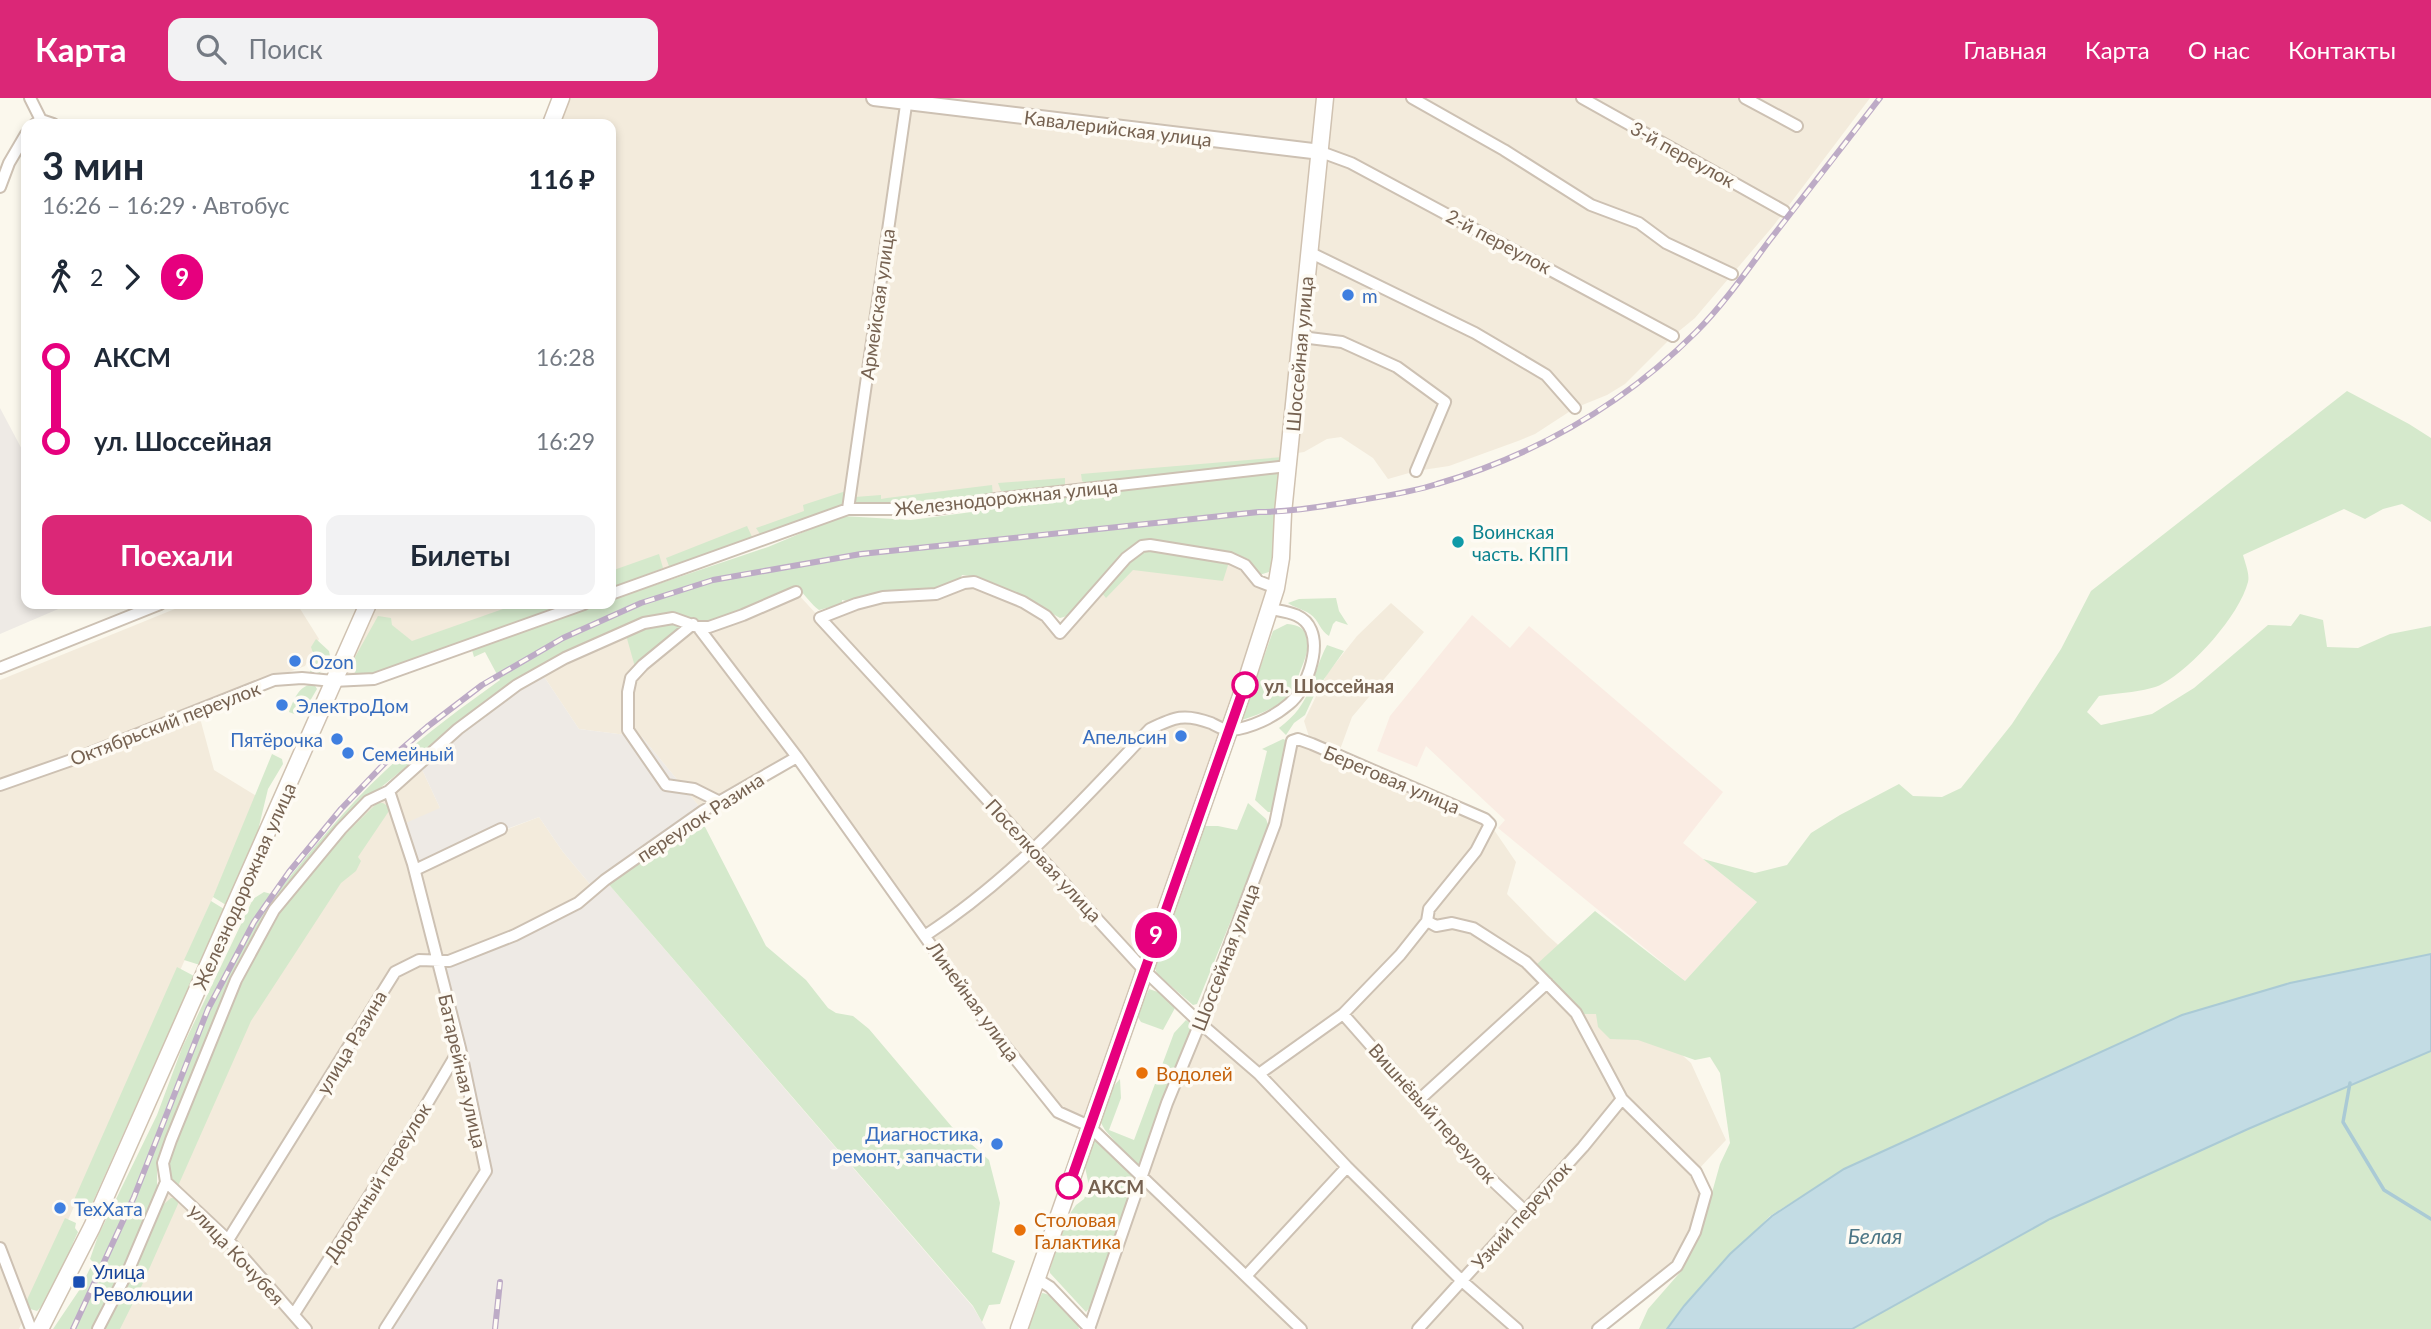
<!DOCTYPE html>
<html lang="ru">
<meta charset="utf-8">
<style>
body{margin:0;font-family:Lato,sans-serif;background:#f2f2f3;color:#1f2937;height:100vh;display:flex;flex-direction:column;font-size:26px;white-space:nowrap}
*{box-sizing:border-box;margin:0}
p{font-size:23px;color:#747a83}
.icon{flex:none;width:38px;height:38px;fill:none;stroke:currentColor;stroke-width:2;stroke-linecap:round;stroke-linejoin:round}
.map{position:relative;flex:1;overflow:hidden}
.sheet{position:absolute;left:21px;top:21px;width:595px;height:490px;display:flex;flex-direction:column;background:#fff;border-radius:14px;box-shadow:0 4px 10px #0003}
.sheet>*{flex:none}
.badge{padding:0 14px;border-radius:23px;font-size:24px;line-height:46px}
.map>.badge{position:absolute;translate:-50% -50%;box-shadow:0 0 0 4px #fff}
.legs{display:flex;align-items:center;gap:10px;height:77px;padding:0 21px;font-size:23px}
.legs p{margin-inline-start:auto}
.headline{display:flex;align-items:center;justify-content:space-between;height:119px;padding:0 21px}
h1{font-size:38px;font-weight:700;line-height:52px}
.primary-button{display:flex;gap:14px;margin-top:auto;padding:14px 21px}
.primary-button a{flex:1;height:80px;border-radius:14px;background:#db2777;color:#fff;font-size:28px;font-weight:700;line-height:80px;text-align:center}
.primary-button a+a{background:#f2f2f3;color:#1f2937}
ul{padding:0 21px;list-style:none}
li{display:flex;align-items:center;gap:24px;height:84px;font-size:26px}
li i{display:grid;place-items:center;width:10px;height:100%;margin:0 9px;background:currentColor}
li i::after{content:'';width:18px;height:18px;margin:-9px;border:5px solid;border-radius:50%;background:#fff}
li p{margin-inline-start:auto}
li:first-child i{background:linear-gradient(#0000 50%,currentColor 0)}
li:last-child i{background:linear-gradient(currentColor 50%,#0000 0)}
header{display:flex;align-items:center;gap:42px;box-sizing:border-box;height:98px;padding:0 35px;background:#db2777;color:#fff}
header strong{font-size:33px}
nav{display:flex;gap:38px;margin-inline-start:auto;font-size:24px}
.search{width:490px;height:63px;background:#f2f2f3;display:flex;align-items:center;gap:18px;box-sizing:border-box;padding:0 24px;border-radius:14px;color:#747a83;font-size:26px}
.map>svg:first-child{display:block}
.residential{fill:#f3ebdc}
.commercial{fill:#faece3}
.industrial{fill:#eeeae5}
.green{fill:#d5e9cc}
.water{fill:#c3dce4;stroke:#aacad5;stroke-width:2}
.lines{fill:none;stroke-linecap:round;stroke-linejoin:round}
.stream{stroke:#aacad5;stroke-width:3.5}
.minor-casing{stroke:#cdc1b3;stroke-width:14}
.tertiary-casing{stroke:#cdc1b3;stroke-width:18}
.secondary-casing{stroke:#d0c2b1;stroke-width:19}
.minor{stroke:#fff;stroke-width:10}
.tertiary{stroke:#fff;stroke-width:14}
.secondary{stroke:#fff;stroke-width:16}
.rail-casing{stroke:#bdabc6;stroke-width:6}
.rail{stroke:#fefbf4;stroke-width:3.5;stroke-dasharray:10;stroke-linecap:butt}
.line-1-casing{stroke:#fff;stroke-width:16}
.line-1{stroke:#e6007e;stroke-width:10}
.shop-dot{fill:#3f7fe0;stroke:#fefbf4;stroke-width:2.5}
.culture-dot{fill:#0f9aa8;stroke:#fefbf4;stroke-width:2.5}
.stop-1-dot{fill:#fff;stroke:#e6007e;stroke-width:3.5}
.food-dot{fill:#e8710a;stroke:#fefbf4;stroke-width:2.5}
.transit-dot{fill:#1a4fb4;stroke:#fefbf4;stroke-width:2.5}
.labels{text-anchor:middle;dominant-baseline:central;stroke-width:7;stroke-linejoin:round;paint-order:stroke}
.street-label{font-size:19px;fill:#766251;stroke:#fefbf4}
.shop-label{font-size:19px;fill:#366cbe;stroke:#fefbf4;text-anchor:start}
.culture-label{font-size:19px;fill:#0d838f;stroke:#fefbf4;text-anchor:start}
.stop-label{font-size:19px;font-weight:bold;fill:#766251;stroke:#fefbf4;text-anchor:start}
.food-label{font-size:19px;fill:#c56008;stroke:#fefbf4;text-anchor:start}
.transit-label{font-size:19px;fill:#164399;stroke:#fefbf4;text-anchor:start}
.water-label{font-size:21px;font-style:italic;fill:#4c7686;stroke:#fefbf4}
</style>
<header>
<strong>Карта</strong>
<div class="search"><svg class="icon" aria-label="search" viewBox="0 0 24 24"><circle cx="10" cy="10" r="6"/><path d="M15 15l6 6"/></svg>Поиск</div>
<nav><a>Главная</a><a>Карта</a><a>О нас</a><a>Контакты</a></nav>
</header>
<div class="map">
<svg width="2431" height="1231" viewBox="0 0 2431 1231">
<rect width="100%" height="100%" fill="#fbf8ed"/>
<path class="residential" d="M561,0H1870L1774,127L1695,220L1673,238L1625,286L1607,297L1575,310L1535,336L1518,343L1449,368L1416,373L1388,381L1373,360L1341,339L1327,341L1304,354L1291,356L1288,368L848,411L611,496V26H551Z
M1126,460H1230L1276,490L1089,1028L1058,1014L798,659L703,713L642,639L579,631L541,574L604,542L796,494L820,520L964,485L1023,504L1060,535Z
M1391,505L1424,534L1352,619L1338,657L1490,726L1516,764L1507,796L1547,837L1691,965L1726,1042L1696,1074L1706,1095L1677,1168L1598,1231H1089L1275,726L1292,643L1311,645L1304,623L1327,576L1357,538Z
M187,506H297L319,541L305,568L197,609L214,672L258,699L19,1231H0V582Z
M368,506H584L374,581L333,583Z
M419,665L440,710L443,756L539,719L563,754L594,791L486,1073L385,1231H98L341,731Z"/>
<path class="commercial" d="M1472,517L1510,550L1529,528L1723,694L1683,745L1757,804L1685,883L1498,730L1505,722L1426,648L1417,669L1377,653L1390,618Z"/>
<path class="industrial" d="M0,310L26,359V506H70L0,536Z
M541,574L579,631L642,639L703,713L605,782L973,1209L986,1231H385L486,1073L436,862L515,837L594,791L563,754L539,719L413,766L401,727L440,710L419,665Z"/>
<path class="green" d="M2347,293L2409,326L2431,340V424L2402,406L2383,411L2365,421L2344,411L2243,457C2245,465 2250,476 2248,484C2239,518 2193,569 2162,586C2148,594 2116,595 2099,598L2087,614L2101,627L2152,616L2194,590L2268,527L2291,528L2300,516L2323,522L2327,549L2358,550L2390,536L2431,528V856L2290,885L2183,918L1844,1072L1770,1118L1683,1208L1667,1231H1639L1648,1211L1683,1171L1708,1109L1720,1066L1730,1045L1720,975L1710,959L1695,962L1638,942L1610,941L1598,929L1596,916H1581L1537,866L1595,813L1685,883L1757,804L1703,761L1755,775L1787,767L1811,735L1840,717L1899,686L1913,698L1942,699L1961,690L2012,626L2061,551L2091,493Z
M1283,359L1277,365L1087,386L1082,383L1081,376Z
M1280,373L1283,380L1272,467L1269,474L1259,477L1248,461L1240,458L1148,445L1071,517L1060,520C1030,504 997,481 962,477L959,483L949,488L853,501L850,504L842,502V506L819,512C811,506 806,498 798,490L707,526L656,519L491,600L369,699L273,812L161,1060L157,1073V1096L122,1179L94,1231H53L80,1191L93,1164L90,1161L98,1138L157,1017L182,950L253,801L264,794L275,797C310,754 345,710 386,672C421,639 461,610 500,582L485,554L474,559L472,552L600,506H611V502L768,449L842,418L911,422L987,412L992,407L1003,406L1004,409L1155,387Z
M1065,380V391L1007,398L1001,393L998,385Z
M992,387L993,398L934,406H856L853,402L855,399L881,397V401L887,400Z
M846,393L841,409L762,439L756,430L804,413L803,407Z
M747,428L753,441L670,471L666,460Z
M1147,450L1227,464L1228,467L1223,483L1133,472L1106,500L1101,494L1139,453Z
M659,456L663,470L611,490V473Z
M1336,500L1339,513L1348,527L1336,523L1333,526L1329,538C1320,533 1319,522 1310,516C1303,511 1295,510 1288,505L1299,501Z
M517,506H568L366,578L356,576L350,568L378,518L391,520L392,527L412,543Z
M676,525L681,528L679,531L635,569L626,537L654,527Z
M1287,526C1316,528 1309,552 1301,571C1297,581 1294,593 1286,600C1275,611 1257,617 1242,622L1273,533Z
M316,541L329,553L330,558L317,580L310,574L314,558L311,549Z
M1327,547L1344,553L1317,591L1305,617L1294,625L1286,637L1279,630C1313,605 1310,580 1327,547Z
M314,586L317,591L310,603L301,605L297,617L289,614C294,601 299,587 314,586Z
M1283,641L1288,643L1275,710L1272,714H1268L1255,702L1267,653L1262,651Z
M272,656L282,661L283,666L268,691L255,745L226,807L213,799Z
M377,705H383L391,710L358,759L361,763L356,773L341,785L251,923L178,1088L170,1081L167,1066L234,894L275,817L317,764Z
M1248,705L1266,721L1269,729L1197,906L1193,907L1157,876L1155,870L1160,849L1202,728H1218L1237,732Z
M703,713L704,727L766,848L806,882L828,910L836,915L853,918L869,931L952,1029L989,1062L1000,1105L992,1154L1015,1163L1000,1206L989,1207L982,1224L973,1208L605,782Z
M211,803L224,811L200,867L184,862Z
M177,869L194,878L91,1108L74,1102Z
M1149,891L1164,896L1175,910L1163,932L1141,924L1137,918Z
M1186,922L1192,926L1191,936L1140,1069H1137L1105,1032L1101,1025C1104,1010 1109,991 1120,981L1121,1000L1109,1032L1134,1042L1174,935Z
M2431,953V1231H1852L2050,1121L2248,1031Z
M1096,1043H1102L1134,1077L1136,1083L1091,1208L1086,1214L1050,1175V1171L1066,1121L1076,1107L1084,1101L1089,1088L1085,1069L1092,1046Z
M171,1100H177L178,1106L142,1187L120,1231H101L158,1111Z
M65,1120L76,1125L75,1130L78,1134C67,1157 55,1197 37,1213L27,1210L25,1206Z
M1042,1195C1057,1197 1069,1216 1078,1227L1079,1231H1028Z"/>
<path class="water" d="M2431,856V953L2248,1031L2050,1121L1852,1231H1667L1684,1208L1730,1156L1772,1118L1844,1071L2182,917L2290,885Z"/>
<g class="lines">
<path class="stream" d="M2350,985L2343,1024L2384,1092L2431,1121"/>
<defs>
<path id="minor" d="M30,0L41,22
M1412,0L1504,52L1591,107L1639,125L1666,145L1732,176
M1582,0L1784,113
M1745,0L1797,28
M35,26L41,22L53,26
M1321,54L1351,65L1673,238
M0,89L9,65L26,36
M1309,154L1475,235L1546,277L1575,310
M1301,239L1342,244L1397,269L1445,304L1416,373
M848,411L907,0
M1276,490L1258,483L1245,467L1230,460L1150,447L1142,448L1126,460L1060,535L1046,518L1023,504L974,484L964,485L936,496L883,499L856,506L820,520L1143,871L1200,925L1259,976L1347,1069L1462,1183L1517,1231
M611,496L848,411H936L996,401L1288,368
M693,526L643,567L631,580L628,594V632L666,687L694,691L720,704
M698,529L797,659L985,923L1058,1014L1089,1028L1301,1231
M0,570L160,506
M0,687L80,659L274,582L302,580L333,583L374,581L584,506
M415,772L501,731
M1427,823L1436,828L1452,825L1473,830L1526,864L1576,915L1622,1001L1696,1074L1706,1095L1695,1134L1677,1168L1598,1231
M926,837C1012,781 1080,705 1150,631C1175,619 1184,615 1211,625C1217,628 1225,633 1231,632C1251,630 1274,619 1289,606C1306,592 1320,553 1311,532C1304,515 1286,514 1271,511
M1343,916L1475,1066L1525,1113
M1420,1001L1547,885
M166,1084L228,1142L306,1231
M228,1142L395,874L419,862L449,863L515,837L578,805L605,782L703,713L797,659
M0,1150L31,1231
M1246,1178L1347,1069
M1037,1181L1050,1189L1090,1231
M294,1216L415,1026L460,950
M98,1231L129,1171L166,1084L163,1065L171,1042L236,882L274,812L341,731L368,703L389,693L458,631L517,587L565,560L644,525L673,520L698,529H709L743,517L796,494
M385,1231L486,1073L460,950L413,766L389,693
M1089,1231L1167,1005L1200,925L1275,726L1292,643L1298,641L1312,646L1485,721L1490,726L1476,753L1429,811L1427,823L1400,857L1343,916L1259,976
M1418,1231L1583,1049L1622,1001"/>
<path id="tertiary" d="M874,0L1321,54"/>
<path id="secondary" d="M551,26L561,0
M40,1231L92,1129L125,1055L368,506
M1019,1231L1245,587L1276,490L1281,460L1283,415L1325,0"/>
</defs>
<use href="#minor" class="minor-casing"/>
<use href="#tertiary" class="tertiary-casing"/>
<use href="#secondary" class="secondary-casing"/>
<use href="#minor" class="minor"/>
<use href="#tertiary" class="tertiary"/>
<use href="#secondary" class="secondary"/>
<defs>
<path id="rail" d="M73,1231L134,1099L208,911L254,824L289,774L341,711L384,666L427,629L482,587L563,540L641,505L713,482L861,456L1259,414C1290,414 1318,409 1349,404C1378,399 1409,395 1437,386C1535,357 1624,306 1696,234C1723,207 1746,174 1769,143C1806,96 1843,48 1880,0
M495,1231L500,1184"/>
</defs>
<use href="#rail" class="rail-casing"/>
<use href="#rail" class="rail"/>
</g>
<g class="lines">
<defs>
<path id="line-1" d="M1069,1088L1245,587"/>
</defs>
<use href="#line-1" class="line-1-casing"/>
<use href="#line-1" class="line-1"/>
</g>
<g class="shop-dot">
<circle cx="1348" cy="197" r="7"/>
<circle cx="295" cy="563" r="7"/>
<circle cx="282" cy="607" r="7"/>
<circle cx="1181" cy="638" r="7"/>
<circle cx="337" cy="641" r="7"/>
<circle cx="348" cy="655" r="7"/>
<circle cx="997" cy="1046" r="7"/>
<circle cx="60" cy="1110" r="7"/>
</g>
<circle class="culture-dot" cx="1458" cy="444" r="7"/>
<g class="stop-1-dot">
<circle cx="1245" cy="587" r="12"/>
<circle cx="1069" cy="1088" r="12"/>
</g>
<g class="food-dot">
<circle cx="1142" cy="975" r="7"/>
<circle cx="1020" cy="1132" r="7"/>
</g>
<rect class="transit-dot" x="72" y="1177" width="14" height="14" rx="3.5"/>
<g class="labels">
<g class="street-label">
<text transform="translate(1118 30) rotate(7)">Кавалерийская улица</text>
<text transform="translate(1683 56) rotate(29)">3-й переулок</text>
<text transform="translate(1499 143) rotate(28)">2-й переулок</text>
<text transform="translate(877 206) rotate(-82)">Армейская улица</text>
<text transform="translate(1299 256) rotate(-85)">Шоссейная улица</text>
<text transform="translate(1006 399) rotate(-6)">Железнодорожная улица</text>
<text transform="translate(165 625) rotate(-21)">Октябрьский переулок</text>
<text transform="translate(1392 681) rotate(23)">Береговая улица</text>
<text transform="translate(700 719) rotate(-33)">переулок Разина</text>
<text transform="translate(1044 762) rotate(47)">Поселковая улица</text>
<text transform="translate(244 788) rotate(-66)">Железнодорожная улица</text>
<text transform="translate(1225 859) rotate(-69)">Шоссейная улица</text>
<text transform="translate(974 903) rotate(54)">Линейная улица</text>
<text transform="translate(351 944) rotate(-59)">улица Разина</text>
<text transform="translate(463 973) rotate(77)">Батарейная улица</text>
<text transform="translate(1433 1015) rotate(48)">Вишнёвый переулок</text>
<text transform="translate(377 1084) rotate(-58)">Дорожный переулок</text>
<text transform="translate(1521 1117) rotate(-48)">Узкий переулок</text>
<text transform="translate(237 1156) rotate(47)">улица Кочубея</text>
</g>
<g class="shop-label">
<text x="1362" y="197">m</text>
<text x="309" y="563">Ozon</text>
<text x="296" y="607">ЭлектроДом</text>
<text x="1167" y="638" text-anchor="end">Апельсин</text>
<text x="323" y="641" text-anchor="end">Пятёрочка</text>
<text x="362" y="655">Семейный</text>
<text x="983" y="1035" text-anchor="end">Диагностика,<tspan x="983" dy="22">ремонт, запчасти</tspan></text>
<text x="74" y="1110">ТехХата</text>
</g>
<g class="culture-label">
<text x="1472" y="433">Воинская<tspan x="1472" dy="22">часть. КПП</tspan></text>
</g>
<g class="stop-label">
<text x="1264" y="587">ул. Шоссейная</text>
<text x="1088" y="1088">АКСМ</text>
</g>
<g class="food-label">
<text x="1156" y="975">Водолей</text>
<text x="1034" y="1121">Столовая<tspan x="1034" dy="22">Галактика</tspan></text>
</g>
<g class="transit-label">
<text x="93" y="1173">Улица<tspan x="93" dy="22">Революции</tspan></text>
</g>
<g class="water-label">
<text x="1875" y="1137">Белая</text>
</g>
</g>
</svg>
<b class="badge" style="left:1156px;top:837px;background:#e6007e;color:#fff">9</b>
<section class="sheet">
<div class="headline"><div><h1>3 мин</h1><p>16:26 – 16:29 · Автобус</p></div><b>116 ₽</b></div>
<div class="legs"><svg class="icon" aria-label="walk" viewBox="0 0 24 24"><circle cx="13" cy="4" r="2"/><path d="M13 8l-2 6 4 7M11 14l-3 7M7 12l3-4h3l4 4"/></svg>2<svg class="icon" aria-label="forward" viewBox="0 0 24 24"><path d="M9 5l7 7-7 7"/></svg><b class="badge" style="background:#e6007e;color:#fff">9</b></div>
<ul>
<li><i style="color:#e6007e"></i><b>АКСМ</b><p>16:28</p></li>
<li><i style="color:#e6007e"></i><b>ул. Шоссейная</b><p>16:29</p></li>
</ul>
<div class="primary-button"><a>Поехали</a><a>Билеты</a></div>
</section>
</div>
